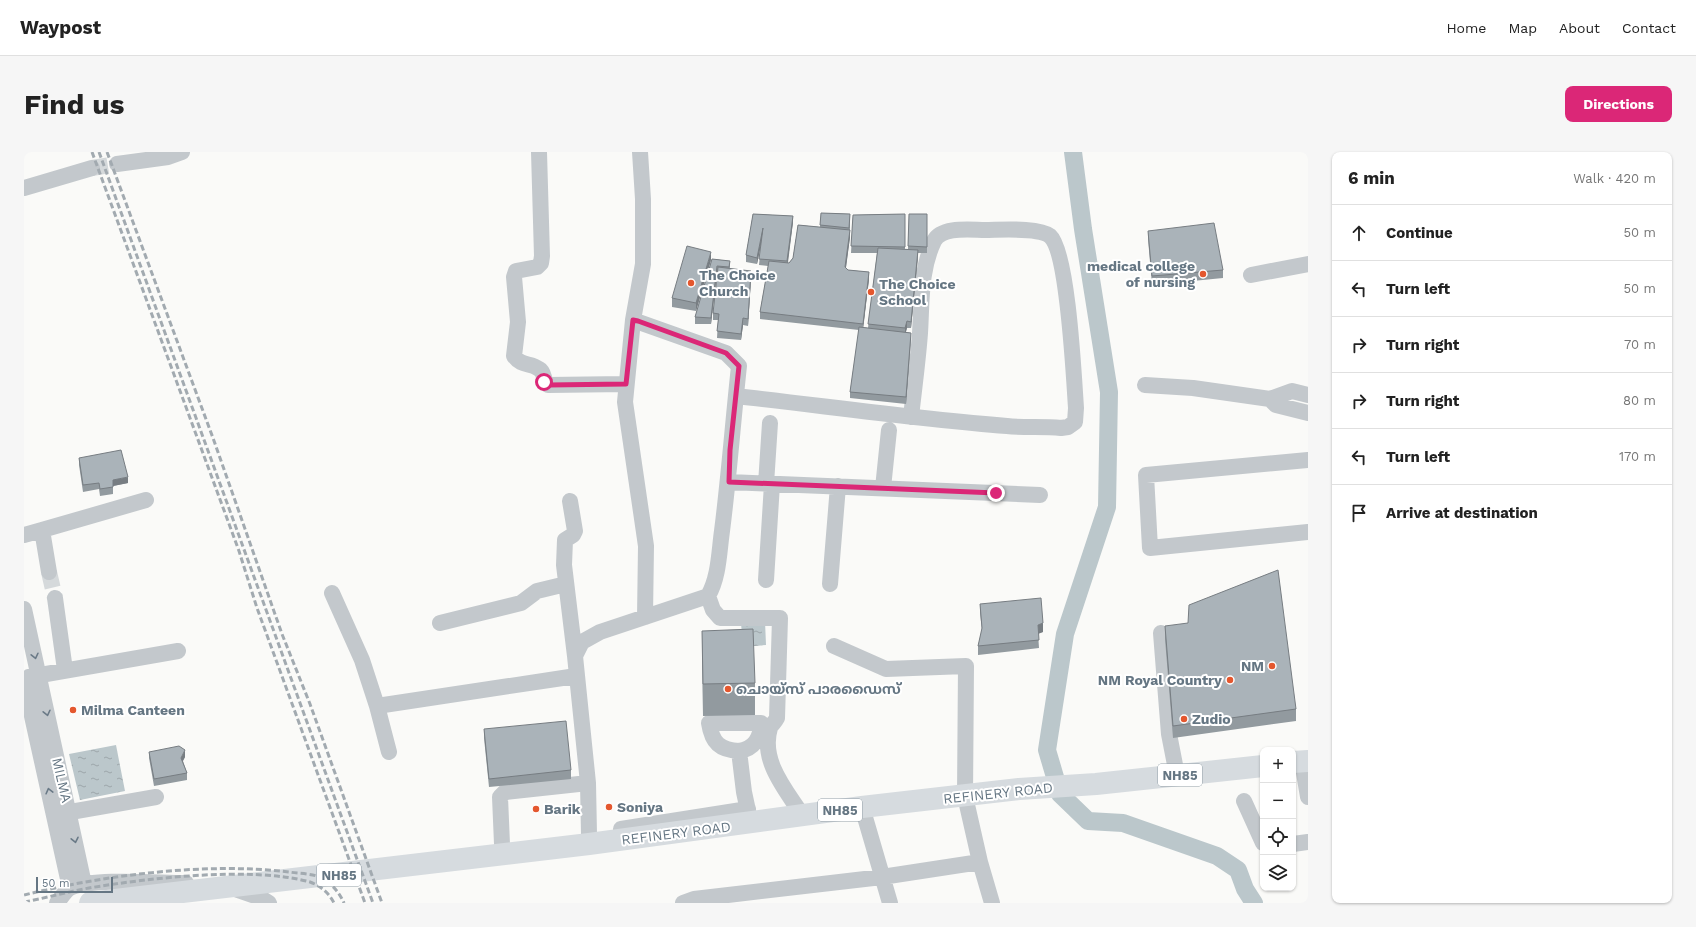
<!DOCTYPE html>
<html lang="en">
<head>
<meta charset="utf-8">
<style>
  :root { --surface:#fff; --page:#f6f6f6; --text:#222; --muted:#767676; --line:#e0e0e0; --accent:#db2777 }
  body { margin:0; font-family:"Work Sans","Noto Sans Malayalam",sans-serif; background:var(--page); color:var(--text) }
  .controls { position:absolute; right:12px; bottom:12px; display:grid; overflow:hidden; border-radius:8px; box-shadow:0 1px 3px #0004 }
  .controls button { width:36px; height:36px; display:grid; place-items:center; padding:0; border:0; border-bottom:1px solid var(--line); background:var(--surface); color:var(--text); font:20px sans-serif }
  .scale { position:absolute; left:12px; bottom:10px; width:77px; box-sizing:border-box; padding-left:4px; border:2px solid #657683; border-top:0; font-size:11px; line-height:14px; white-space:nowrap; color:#657683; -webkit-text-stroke:3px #fff; paint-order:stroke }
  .stop { position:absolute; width:12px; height:12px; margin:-9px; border:3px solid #db2777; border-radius:50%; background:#fff }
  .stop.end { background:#db2777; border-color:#fff; box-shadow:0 1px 4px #0008 }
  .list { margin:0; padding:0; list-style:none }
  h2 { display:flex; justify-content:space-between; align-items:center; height:52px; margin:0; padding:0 16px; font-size:17px }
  h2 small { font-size:13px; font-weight:400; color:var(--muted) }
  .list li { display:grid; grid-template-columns:26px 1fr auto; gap:12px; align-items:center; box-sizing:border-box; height:56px; padding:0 16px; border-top:1px solid var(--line) }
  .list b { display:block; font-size:15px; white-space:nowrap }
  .list em { font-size:13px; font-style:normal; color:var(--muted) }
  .icon { flex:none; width:22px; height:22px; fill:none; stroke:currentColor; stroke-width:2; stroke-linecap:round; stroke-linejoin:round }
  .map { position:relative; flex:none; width:1284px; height:751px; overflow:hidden; border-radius:8px }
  header { display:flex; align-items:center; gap:24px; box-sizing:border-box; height:56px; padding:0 20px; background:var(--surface); border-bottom:1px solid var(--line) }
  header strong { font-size:19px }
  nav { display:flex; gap:22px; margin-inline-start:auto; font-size:14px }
  .intro { display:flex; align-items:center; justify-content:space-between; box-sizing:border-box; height:96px; padding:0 24px }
  h1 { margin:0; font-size:28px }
  .button { padding:10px 18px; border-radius:8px; background:var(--accent); color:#fff; font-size:14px; font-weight:700 }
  main { display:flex; gap:24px; padding:0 24px }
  aside { flex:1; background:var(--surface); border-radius:8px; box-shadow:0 1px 3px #0004 }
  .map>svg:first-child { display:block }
  .water { fill:url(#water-ripples) }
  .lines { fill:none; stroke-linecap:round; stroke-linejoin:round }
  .river { stroke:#bbc7cb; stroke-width:18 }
  .minor-tunnel { stroke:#d5d9db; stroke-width:16; stroke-dasharray:16 8; stroke-linecap:butt }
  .minor { stroke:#c3c8cc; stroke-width:16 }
  .highway { stroke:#d6dbdf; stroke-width:22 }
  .rail { stroke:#a2aab0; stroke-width:3; stroke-dasharray:6 3; stroke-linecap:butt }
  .wall { fill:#929a9f }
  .shaded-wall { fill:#777d82 }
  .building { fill:#aab3b9; stroke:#777d82 }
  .oneway { stroke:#6a7a87 }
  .route { stroke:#db2777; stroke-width:5 }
  .poi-dot { fill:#e4572e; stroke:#fff; stroke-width:1.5 }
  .labels { text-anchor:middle; stroke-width:4; stroke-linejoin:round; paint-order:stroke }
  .shield { fill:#fff; stroke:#939fa8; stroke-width:1 }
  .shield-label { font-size:13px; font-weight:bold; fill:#657683 }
  .poi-label { font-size:14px; font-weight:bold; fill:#657683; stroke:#fff; text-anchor:start }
  .street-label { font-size:14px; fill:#657683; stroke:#fff }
</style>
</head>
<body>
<header>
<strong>Waypost</strong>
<nav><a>Home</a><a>Map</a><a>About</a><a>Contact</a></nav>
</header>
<div class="intro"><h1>Find us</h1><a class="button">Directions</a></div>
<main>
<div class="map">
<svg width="1284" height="751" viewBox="0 0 1284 751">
  <defs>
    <pattern id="water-ripples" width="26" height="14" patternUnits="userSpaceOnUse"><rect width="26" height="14" fill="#bbc7cb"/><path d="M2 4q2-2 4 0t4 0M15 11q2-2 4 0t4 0" fill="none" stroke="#9ca6aa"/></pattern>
  </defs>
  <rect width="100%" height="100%" fill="#fafaf8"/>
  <path class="water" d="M741,469L742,493L719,495L717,471Z
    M92,593L101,639L56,648L45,602Z"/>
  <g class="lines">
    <path class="river" d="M1049,0L1059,77L1085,240L1083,355L1041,482L1023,598L1036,642L1064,669L1099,671L1193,704L1214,718L1221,737L1230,751"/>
    <path class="minor-tunnel" d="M68,16L93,12
      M25,420L31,446"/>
    <path class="minor" d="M515,0L518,104L517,111L513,115L492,119L490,125L494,170L490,204C498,215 506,210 515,217C521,220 519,229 524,233L602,232
      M616,0L619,47V112L609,168L601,250L622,394L621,465
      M93,12L144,5L158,0
      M0,36L68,16
      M1227,123L1284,112
      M1121,233L1169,236L1246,247L1268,239L1284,243
      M712,244C802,254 892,267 983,274C1001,276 1019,274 1037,276L1044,275L1051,270L1052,256C1050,228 1044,100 1026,84C1015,75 976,78 961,78C947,78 918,74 910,89C896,118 898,150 896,181C894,209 890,237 887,265
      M1246,247L1252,253L1284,261
      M1284,308L1122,323L1126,396L1284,380
      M705,330L1016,343
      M742,332L746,271
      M859,336L865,278
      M546,349L551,379L549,383L541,388L540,413L551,504
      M0,383L18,378
      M25,420L18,378L122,348
      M742,428L748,332
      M806,432L814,334
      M308,441L338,508L353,554L552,524
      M684,444L689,458L696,466H756L753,566C751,570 747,573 746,576C736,609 762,638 778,663
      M31,446L41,518
      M0,457L60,732
      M416,471L497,451L513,439L542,432
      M1137,481L1145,582L1153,623
      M810,494L862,517L942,514L941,644L956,710L968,751
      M5,525L154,499
      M0,528L46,736
      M353,554L365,600
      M715,599C730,597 737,585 737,571H685C688,591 696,598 715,599L720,640L726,668
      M1278,609L1284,645
      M1220,649L1239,691
      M838,655L866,751
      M35,662L132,645
      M597,677L724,657
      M565,682L564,631L551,504L558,490L576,480L684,444C695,425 695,400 698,379C705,324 709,269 715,214L702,201L609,168
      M478,692L476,645L481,640L564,631
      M1269,692L1284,690
      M208,736L237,746L245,751
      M33,751C37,746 42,737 48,735C72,726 133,731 162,731
      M659,751L670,747L858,725L956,710"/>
    <path class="highway" d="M1269,610L1284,609
      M66,751L565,692L838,655L995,637L1072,632L1239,614"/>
    <path class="rail" d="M68,0L215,399L233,456L341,751
      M75,0L349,751
      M83,0L189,286L258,482L286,552L358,751
      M0,743C81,723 182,710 265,720C277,722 291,721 301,728C309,733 316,742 320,751
      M0,750C22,746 43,740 65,736C125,726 228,714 286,730C297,734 305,741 310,751"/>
  </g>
  <path class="wall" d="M797,61L826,62V85L822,116L824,118L845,120V127L839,175L844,176L853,101H827L829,63L881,62V97H884L885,62H903V101H894L887,176H883L882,180L887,181L882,252L826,246V240L835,178L736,167V160L744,114L735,113L737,92L733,112L722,110V103L729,62L769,64V70L764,111H765L769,106L774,73L796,75Z
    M1124,79L1199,118V126L1128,133L1124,87Z
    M688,107L706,109V117L727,125L724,174L719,173L717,188L693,186L694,168H689V161L694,120H693L687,172H671V165Z
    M687,108L672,159L648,155V146Z
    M55,306L104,331L89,334V342L76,344L75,337L59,340L55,313Z
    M956,452L1019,480L1014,481L1015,496L954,503V494L958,478L956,461Z
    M1141,474L1272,557V569L1149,586L1141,487Z
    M678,479L731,531V563L679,564L678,511Z
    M460,577L547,618V627L465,635L460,586Z
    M125,600L161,605L159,609L163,621V628L130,634L125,606Z"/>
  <path class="shaded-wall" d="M769,64V70L763,115V109Z
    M739,76V83L733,112V106Z
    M826,78V85L821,122V115Z
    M894,98V105L887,176V170Z
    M687,100V108L672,159V151Z
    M693,114V120L687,172V166Z
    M727,119V125L724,174V167Z
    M845,120V127L839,178V172Z
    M719,166V173L717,188V182Z
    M883,169V176L881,182V176Z
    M887,181V187L882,252V245Z
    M104,325V331L89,334V342V328Z
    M1019,471V480L1014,482V473Z
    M161,598V605L157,612V606Z"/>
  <path class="building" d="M797,61L826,62L825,76L796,73Z
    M729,62L769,64L763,109L735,107L739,76L733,106L722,103Z
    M881,62V95L827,94L829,63Z
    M885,62H903V95L884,94Z
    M1190,71L1199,118L1128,124L1124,79Z
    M774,73L826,78L821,115L824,118L845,120L839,172L736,160L745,109L765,111L769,106Z
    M663,94L687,100L672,151L648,146Z
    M854,96L894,98L887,170L883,169L881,176L844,172Z
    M688,107L706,109L705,115L693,114L687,166L671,165Z
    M694,115L727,119L724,167L719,166L717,182L693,179L695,162L689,161Z
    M835,175L887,181L882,245L826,240Z
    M97,298L104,325L89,328V335L76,337L75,331L59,333L55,306Z
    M1254,418L1272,557L1149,574L1141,474L1164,471L1165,453Z
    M1017,446L1019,471L1014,473L1015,488L954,494L958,476L956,452Z
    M729,477L731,531L679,532L678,479Z
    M542,569L547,618L465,627L460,577Z
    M155,594L161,598L157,606L163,621L130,627L125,600Z"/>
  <defs><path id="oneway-chevron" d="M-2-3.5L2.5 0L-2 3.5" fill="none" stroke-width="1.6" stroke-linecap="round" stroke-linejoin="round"/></defs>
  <g class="oneway">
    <use href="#oneway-chevron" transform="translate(11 504) rotate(77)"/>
    <use href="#oneway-chevron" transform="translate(23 561) rotate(77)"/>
    <use href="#oneway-chevron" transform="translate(25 639) rotate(-104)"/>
    <use href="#oneway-chevron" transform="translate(51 688) rotate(78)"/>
  </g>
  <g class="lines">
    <path class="route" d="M520,230L524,233L602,232L609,168L614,169L702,201L715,214L706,298L705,330L972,341"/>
  </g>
  <g class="poi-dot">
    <circle cx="1179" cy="122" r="4"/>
    <circle cx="667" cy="131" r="4"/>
    <circle cx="847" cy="140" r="4"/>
    <circle cx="1248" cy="514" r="4"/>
    <circle cx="1206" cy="528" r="4"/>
    <circle cx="704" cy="537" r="4"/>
    <circle cx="49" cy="558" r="4"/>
    <circle cx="1160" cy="567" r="4"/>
    <circle cx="585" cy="655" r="4"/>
    <circle cx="512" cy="657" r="4"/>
  </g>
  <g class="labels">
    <g class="shield">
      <rect x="1134" y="612" width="44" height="22" rx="3"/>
      <rect x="794" y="647" width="44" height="22" rx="3"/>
      <rect x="293" y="712" width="44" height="22" rx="3"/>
    </g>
    <g class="shield-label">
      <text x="1156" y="628">NH85</text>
      <text x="816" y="663">NH85</text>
      <text x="315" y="728">NH85</text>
    </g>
    <g class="poi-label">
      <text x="1171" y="119" text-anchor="end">medical college<tspan x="1171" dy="16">of nursing</tspan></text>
      <text x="675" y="128">The Choice<tspan x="675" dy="16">Church</tspan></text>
      <text x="855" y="137">The Choice<tspan x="855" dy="16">School</tspan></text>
      <text x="1240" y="519" text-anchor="end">NM</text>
      <text x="1198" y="533" text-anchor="end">NM Royal Country</text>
      <text x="712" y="542">ചൊയ്സ് പാരഡൈസ്</text>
      <text x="57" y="563">Milma Canteen</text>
      <text x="1168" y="572">Zudio</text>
      <text x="593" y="660">Soniya</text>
      <text x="520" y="662">Barik</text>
    </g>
    <g class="street-label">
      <text transform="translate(38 628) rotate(77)" y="5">MILMA</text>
      <text transform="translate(974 641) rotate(-6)" y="5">REFINERY ROAD</text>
      <text transform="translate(652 681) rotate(-7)" y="5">REFINERY ROAD</text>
    </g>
  </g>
</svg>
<div class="controls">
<button>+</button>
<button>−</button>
<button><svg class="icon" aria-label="locate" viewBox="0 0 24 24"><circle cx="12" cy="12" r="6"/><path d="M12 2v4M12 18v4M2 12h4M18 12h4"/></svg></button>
<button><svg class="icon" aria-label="layers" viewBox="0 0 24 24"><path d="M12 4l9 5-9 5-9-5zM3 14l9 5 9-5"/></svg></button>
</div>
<div class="scale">50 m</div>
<div class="stop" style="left:520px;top:230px"></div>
<div class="stop end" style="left:972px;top:341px"></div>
</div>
<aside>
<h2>6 min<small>Walk · 420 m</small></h2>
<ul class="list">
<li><svg class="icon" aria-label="ahead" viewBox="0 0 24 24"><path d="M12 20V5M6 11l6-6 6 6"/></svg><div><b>Continue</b></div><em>50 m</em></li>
<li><svg class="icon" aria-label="left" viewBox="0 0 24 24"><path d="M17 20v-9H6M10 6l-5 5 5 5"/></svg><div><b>Turn left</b></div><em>50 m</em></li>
<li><svg class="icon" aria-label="right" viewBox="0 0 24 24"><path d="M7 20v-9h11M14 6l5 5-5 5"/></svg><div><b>Turn right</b></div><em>70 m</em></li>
<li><svg class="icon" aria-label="right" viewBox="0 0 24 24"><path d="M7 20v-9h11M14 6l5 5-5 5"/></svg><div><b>Turn right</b></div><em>80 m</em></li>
<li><svg class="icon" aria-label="left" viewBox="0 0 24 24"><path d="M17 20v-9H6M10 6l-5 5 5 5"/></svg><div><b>Turn left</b></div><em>170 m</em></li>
<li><svg class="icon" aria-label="arrive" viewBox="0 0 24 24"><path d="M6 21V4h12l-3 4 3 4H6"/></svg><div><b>Arrive at destination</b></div></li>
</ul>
</aside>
</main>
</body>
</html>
